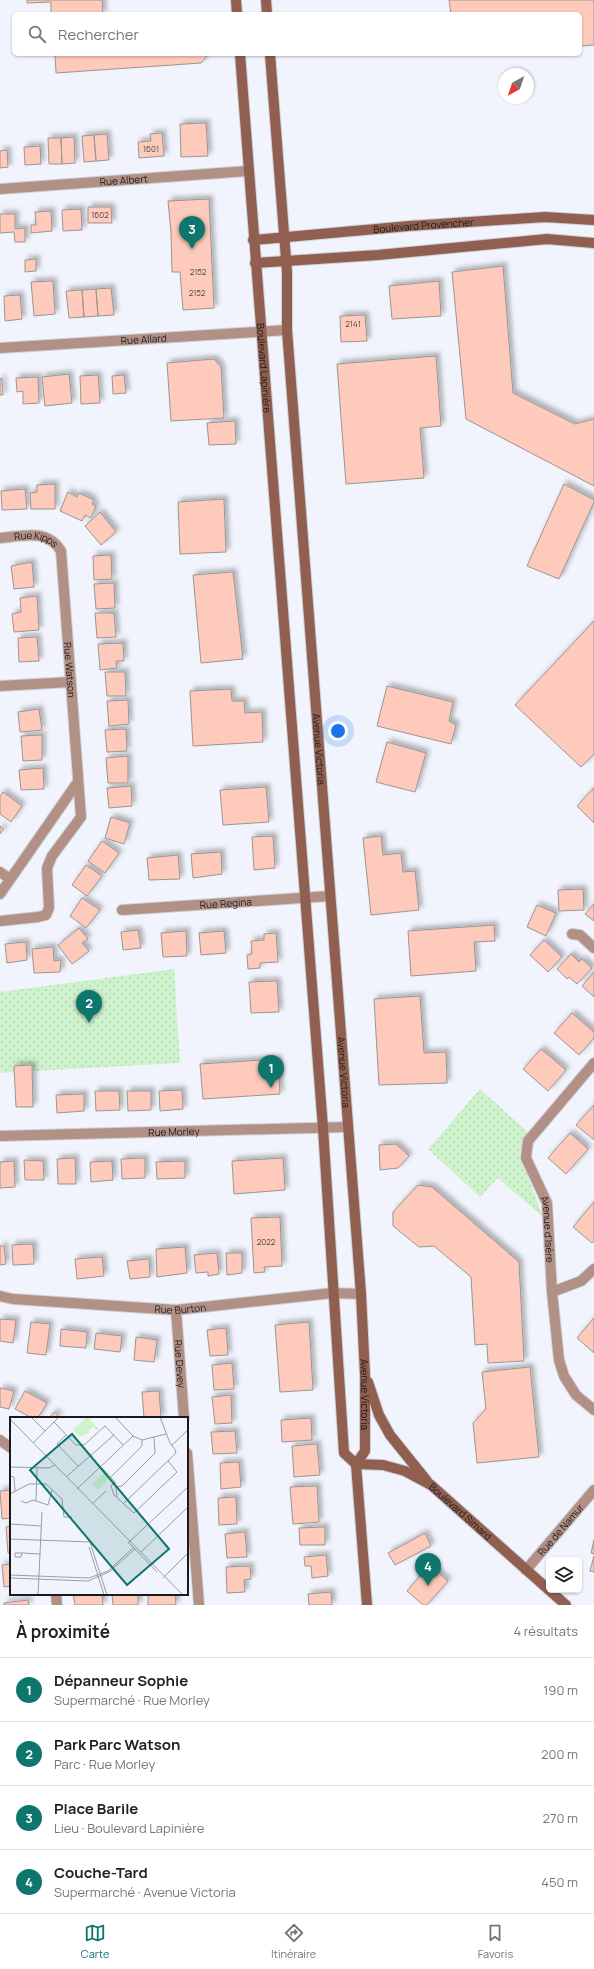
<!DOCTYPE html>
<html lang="fr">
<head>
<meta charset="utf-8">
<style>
  :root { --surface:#fff; --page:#f6f6f6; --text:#222; --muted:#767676; --line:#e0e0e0; --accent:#0f766e }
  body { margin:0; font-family:Manrope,sans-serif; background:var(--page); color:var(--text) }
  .controls { position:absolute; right:12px; bottom:12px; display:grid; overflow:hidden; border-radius:6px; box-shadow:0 1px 3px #0004 }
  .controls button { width:36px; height:36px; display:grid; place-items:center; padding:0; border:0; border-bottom:1px solid var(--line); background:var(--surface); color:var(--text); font:20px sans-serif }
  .compass { position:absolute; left:498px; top:68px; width:36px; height:36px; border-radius:50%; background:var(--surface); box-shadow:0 1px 3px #0004; rotate:220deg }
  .you { position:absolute; left:338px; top:731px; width:14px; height:14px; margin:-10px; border:3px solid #fff; border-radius:50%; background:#1a73e8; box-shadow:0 0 0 6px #1a73e833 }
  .badge { display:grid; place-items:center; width:26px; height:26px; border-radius:50%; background:var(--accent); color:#fff; font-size:13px; font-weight:700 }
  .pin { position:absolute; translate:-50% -33px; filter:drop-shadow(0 1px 2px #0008) }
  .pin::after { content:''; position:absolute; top:21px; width:14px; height:12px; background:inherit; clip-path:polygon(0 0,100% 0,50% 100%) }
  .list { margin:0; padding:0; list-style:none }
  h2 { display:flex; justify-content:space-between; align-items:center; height:52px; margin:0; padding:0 16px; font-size:17px }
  h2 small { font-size:13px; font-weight:400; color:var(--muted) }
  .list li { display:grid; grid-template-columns:26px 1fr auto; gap:12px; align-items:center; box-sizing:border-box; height:64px; padding:0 16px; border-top:1px solid var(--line) }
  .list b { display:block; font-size:15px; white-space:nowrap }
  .list p { margin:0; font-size:13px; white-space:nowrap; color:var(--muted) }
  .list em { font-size:13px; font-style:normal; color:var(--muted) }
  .icon { flex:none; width:22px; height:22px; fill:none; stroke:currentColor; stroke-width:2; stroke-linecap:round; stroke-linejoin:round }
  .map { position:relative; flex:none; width:594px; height:1605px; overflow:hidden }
  .search { position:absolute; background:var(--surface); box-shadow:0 1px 3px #0004; left:12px; right:12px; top:12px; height:44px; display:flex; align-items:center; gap:10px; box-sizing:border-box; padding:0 14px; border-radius:6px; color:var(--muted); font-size:15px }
  .sheet { height:308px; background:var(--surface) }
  nav { display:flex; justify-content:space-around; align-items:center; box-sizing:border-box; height:56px; border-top:1px solid var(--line); background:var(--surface); font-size:11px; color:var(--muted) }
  nav a { display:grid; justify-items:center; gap:2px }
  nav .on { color:var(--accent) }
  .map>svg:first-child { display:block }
  .park { fill:url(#park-dots) }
  .building { fill:#fdcabb; stroke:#9d9592; filter:url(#shadow) }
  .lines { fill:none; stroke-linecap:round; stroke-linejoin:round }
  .street-casing { stroke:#ced1d8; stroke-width:12 }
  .secondary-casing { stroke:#ced1d8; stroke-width:12 }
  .street { stroke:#b39085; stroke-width:10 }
  .secondary { stroke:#915f50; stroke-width:10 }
  .labels { text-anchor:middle; stroke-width:3.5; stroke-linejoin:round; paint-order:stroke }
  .number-label { font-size:8px; fill:#514644 }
  .street-label { font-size:10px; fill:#181a1c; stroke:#f1f4fc }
  .inset-road { fill:none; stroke:#9a9da2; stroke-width:1 }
  .view { fill:#0f766e; fill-opacity:0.15; stroke:#0f766e; stroke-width:2 }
  .inset-edge { fill:none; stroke:#181a1c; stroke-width:2 }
</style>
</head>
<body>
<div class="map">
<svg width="594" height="1605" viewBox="0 0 594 1605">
  <defs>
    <pattern id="park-dots" width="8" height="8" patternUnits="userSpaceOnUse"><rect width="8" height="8" fill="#cef3cc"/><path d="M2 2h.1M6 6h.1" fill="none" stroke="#b0d0af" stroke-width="1.8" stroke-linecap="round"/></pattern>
    <filter id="shadow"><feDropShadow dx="3.5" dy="-3.5" stdDeviation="2" flood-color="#0004"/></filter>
  </defs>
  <rect width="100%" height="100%" fill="#f1f4fc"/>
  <path class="park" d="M174,969L180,1063L0,1073V992Z
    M480,1089L529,1133L522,1161L543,1217L498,1178L480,1197L428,1149Z"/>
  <path class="building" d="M27,0H102L103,14H51V2L27,3Z
    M449,0H594V45L580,46V14H451Z
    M55,54H206V57L201,63L56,73Z
    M206,123L208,156L181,157L180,124Z
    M162,133L164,156L139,158L138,142L151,141L150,134Z
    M107,134L109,160L96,161L94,135Z
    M94,135L96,161L84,162L82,136Z
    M74,137L75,163L62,164L61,138Z
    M48,138H61L62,164H49Z
    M40,146L41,164L25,165L24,147Z
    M7,150L8,167L0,168V151Z
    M209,199L214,308L183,310L180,272H172L171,232L168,201Z
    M88,207H111L112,223H88Z
    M81,209L82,230L63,231L62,210Z
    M51,211L52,231L31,233V225H36L35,212Z
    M0,214H15V229L25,228V242H15L14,232L0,233Z
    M36,259V271L25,272V260Z
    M503,266L513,393L575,424L594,419V486L466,419L452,272Z
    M53,281L55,314L34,316L31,282Z
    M439,281L441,316L392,319L389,286Z
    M111,288L114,315L98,316L96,289Z
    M96,289L98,316L84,317L82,290Z
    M82,290L84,317L69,318L66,291Z
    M20,295L22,319L5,321L4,296Z
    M365,315L367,341L341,342L340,316Z
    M436,356L441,426L420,428L424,478L346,484L337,364Z
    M214,359L221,367L224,418L171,421L167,363Z
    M69,374L72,403L45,406L42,377Z
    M98,375L100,403L81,404L80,376Z
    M124,375L126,393L113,394L112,376Z
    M38,377L39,403L23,404V391L17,392L16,378Z
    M2,378L3,395H0V379Z
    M235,421L236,444L209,445L207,423Z
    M55,484V509H31L30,493L37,492V485Z
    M564,484L594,500V502L559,579L527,566Z
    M25,489L27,509L2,510L1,491Z
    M68,492L77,497L79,493L94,500L92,504L96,506L91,518L85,515L82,521L60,511Z
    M224,499L226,552L180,554L178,502Z
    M100,512L116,532L101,545L85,526Z
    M111,555L112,579L94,580L93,556Z
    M32,562L34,587L14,589L11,566Z
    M233,572L243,659L201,663L193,575Z
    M114,583L115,608L96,609L94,584Z
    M37,596L39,630L14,632L12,614L21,612L20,598Z
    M95,613H114L116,637L97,638Z
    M594,621V754L581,767L515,705Z
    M37,637L39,661L19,662L18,638Z
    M123,643L124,661H116L117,668L100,670L98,644Z
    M105,672H125L126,696H107Z
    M387,686L453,702L449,721L456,725L451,744L377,726Z
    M231,689L232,701H244L245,713L262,712L263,742L193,746L190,691Z
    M128,700L129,724L109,726L107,701Z
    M39,709L42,730L20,732L18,712Z
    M126,729L127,751L107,752L105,730Z
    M42,735V760L23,761L21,736Z
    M387,742L426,753L415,792L376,782Z
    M128,756V783H108L106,758Z
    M43,768L44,789L21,790L19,770Z
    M131,786L132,806L109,808L107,788Z
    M266,787L269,822L223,825L220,790Z
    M594,788V823L577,806Z
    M3,792L22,806L11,822L0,814V796Z
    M111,817L130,823L124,844L105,838Z
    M0,826L4,829L0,834Z
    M273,836L275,868L254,870L252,837Z
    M381,836L383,855L401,853L403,872L415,871L419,910L371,915L363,838Z
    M102,841L119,853L105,873L88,861Z
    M221,852L222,874L193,878L191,854Z
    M178,855L180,879L149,880L147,858Z
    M86,865L102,876L87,896L72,885Z
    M583,889L584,910L559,911L558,890Z
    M82,898L100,910L86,928L70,916Z
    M594,904V921L585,914Z
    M537,905L556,913L546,936L527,927Z
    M494,925L495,941L474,942L476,971L411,976L408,931Z
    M79,928L88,939L82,943L89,951L72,964L58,945Z
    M138,930L141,948L123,950L121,932Z
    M186,931L187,956L163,957L161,933Z
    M224,931L226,953L201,955L199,933Z
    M276,933L278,962L260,963V968L248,969L247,955L252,954L251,941L264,940V934Z
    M544,940L562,957L548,972L530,955Z
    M26,942L27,960L7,963L5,944Z
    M53,947L54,961L61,960L60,972L34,973L32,949Z
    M571,954L579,962L582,959L592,968L577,984L569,977L567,979L557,969Z
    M594,972V997L582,986Z
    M277,981L279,1012L251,1013L249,982Z
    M420,996L424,1053L446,1052L447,1083L379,1085L374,999Z
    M572,1013L594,1032V1038L579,1055L554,1033Z
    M541,1049L566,1070L548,1091L523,1069Z
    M278,1059L280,1094L203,1099L200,1064Z
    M32,1065L33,1107H16L14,1066Z
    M182,1090L183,1109L160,1111L159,1091Z
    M95,1091H119L120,1110L96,1111Z
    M127,1091H151V1110L128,1111Z
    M84,1094V1111L57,1113L56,1095Z
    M594,1105V1140L576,1125Z
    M570,1133L588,1149L566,1174L548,1158Z
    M396,1144L409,1156L398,1168L380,1170L379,1145Z
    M75,1158L76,1184H58L57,1159Z
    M145,1158V1178L122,1179L121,1159Z
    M283,1158L285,1190L234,1194L232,1161Z
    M24,1160L43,1161L44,1180H25Z
    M14,1161L15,1187L0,1188V1162Z
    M112,1161L113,1180L91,1182L90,1162Z
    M185,1161V1178L157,1179L156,1162Z
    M418,1185L432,1187L519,1262L524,1361L488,1363L487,1344L475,1345L471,1277L434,1246L419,1247L393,1226V1212Z
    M594,1202V1241L592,1243L573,1227Z
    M280,1217L282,1266L264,1267L265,1272L254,1273L251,1218Z
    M33,1244L34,1264L13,1265L12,1245Z
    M0,1246H4L6,1264L0,1265Z
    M185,1247L187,1273L157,1277L156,1249Z
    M217,1253L219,1274L208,1276V1272L196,1273L194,1255Z
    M226,1253H242V1273L227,1275Z
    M102,1257L104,1276L77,1279L75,1259Z
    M149,1259L150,1277L130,1279L127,1261Z
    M594,1318V1353L577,1338Z
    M0,1319L16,1320L13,1343L0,1341Z
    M31,1322L50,1324L46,1355L27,1353Z
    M309,1322L313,1390L280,1392L275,1325Z
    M226,1328L228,1355L210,1356L207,1330Z
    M61,1329L87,1332L86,1348L60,1346Z
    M96,1333L122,1336L120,1352L94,1349Z
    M136,1337L157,1340L154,1362L134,1360Z
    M232,1363L234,1389L214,1390L212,1365Z
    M530,1367L539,1457L477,1463L473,1423L486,1409L482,1372Z
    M0,1388L14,1391L9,1409L0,1407Z
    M25,1391L47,1403L38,1418H32L15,1409Z
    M159,1391L161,1418H144L142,1392Z
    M231,1395L232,1423L215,1424L212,1397Z
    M55,1412L60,1418H48Z
    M311,1418L312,1440L282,1442L281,1420Z
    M235,1431L237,1453L213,1454L211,1432Z
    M317,1444L320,1475L294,1477L292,1446Z
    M239,1462L241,1487L221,1489L220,1463Z
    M317,1486L319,1522L293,1524L290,1487Z
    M11,1490V1518L2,1519L0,1491Z
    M236,1497L237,1524L219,1525L218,1498Z
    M11,1526V1553H8L6,1527Z
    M325,1527V1545H300L299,1528Z
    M245,1532L247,1557L227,1558L225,1534Z
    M425,1533L431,1546L395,1565L388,1553Z
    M594,1540V1554L591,1553Z
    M326,1555L328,1576L312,1578L311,1566H305L304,1557Z
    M594,1556V1572L590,1571Z
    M11,1564V1586L4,1587L2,1565Z
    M429,1565L448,1581L427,1605H423L407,1591Z
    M250,1566L251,1579L244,1580L245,1592L227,1593L226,1567Z
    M331,1592L332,1605H309L308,1594Z
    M73,1594H102L103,1605H75Z
    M112,1594H138V1605H113Z
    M148,1594H175L176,1605H148Z
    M28,1600L29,1605H4V1603Z"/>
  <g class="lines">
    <defs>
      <g id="street">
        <path id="s1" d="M0,189L248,171"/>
        <path id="s2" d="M0,348L287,330"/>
        <path id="s3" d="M0,538C23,536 47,528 61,551L81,817L52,856L47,868L49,908L46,915L38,917L0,921"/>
        <path d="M0,686L70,682"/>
        <path d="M0,872L10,879"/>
        <path d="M0,894L77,783"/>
        <path id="s4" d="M122,910L330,896"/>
        <path d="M572,934L580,935L594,948"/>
        <path id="s5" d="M594,1063L528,1141L526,1158L547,1203L552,1292L559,1360L564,1376L576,1395L594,1410"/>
        <path id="s6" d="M0,1136L347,1127"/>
        <path d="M552,1292L581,1281L594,1269"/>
        <path id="s7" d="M0,1296L13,1299L176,1310L333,1293L361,1294"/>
        <path id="s8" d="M176,1310L184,1418"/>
        <path d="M0,1440L11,1448"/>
        <path d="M187,1453L199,1605"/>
        <path id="s9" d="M526,1570L594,1490"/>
        <path d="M56,1594L57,1605"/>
      </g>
      <g id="secondary">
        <path d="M236,0L237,14"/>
        <path d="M266,0L267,14"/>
        <path id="s10" d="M240,54L323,1128L344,1453L356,1464"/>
        <path id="s11" d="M270,54L287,272V330L361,1294L365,1375V1451L356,1464L367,1605"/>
        <path id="s12" d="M253,240L409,226L545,217L594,220"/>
        <path d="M255,263L378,255L547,239L594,243"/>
        <path d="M368,1382L379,1415L390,1435L427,1481"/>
        <path id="s13" d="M356,1464L383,1465L405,1471L431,1485L549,1590"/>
        <path d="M549,1590L566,1605"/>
      </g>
    </defs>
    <use href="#street" class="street-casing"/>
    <use href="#secondary" class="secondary-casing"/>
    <use href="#street" class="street"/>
    <use href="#secondary" class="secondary"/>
  </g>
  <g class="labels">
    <g class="number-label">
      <text x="151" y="152">1601</text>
      <text x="100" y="218">1602</text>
      <text x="198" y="275">2152</text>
      <text x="197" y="296">2152</text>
      <text x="353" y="327">2141</text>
      <text x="266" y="1245">2022</text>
    </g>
    <g class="street-label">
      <text dy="4" stroke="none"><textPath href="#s1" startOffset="124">Rue Albert</textPath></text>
      <text dy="4" stroke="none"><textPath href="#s12" startOffset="171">Boulevard Provencher</textPath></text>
      <text dy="4" stroke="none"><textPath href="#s2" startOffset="144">Rue Allard</textPath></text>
      <text dy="4" stroke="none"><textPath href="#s10" startOffset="315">Boulevard Lapinière</textPath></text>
      <text dy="4" stroke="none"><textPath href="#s3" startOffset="37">Rue Kipps</textPath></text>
      <text dy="4" stroke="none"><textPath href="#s3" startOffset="186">Rue Watson</textPath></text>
      <text dy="4" stroke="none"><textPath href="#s11" startOffset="697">Avenue Victoria</textPath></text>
      <text dy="4" stroke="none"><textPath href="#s4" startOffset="104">Rue Regina</textPath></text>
      <text dy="4" stroke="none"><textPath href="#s11" startOffset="1021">Avenue Victoria</textPath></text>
      <text dy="4" stroke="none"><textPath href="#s6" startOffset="174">Rue Morley</textPath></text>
      <text dy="4" stroke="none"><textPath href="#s5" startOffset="195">Avenue d'Isère</textPath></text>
      <text dy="4" stroke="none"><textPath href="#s7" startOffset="181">Rue Burton</textPath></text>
      <text dy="4" stroke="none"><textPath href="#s8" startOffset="54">Rue Devey</textPath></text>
      <text dy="4" stroke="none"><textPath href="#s11" startOffset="1344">Avenue Victoria</textPath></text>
      <text dy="4" stroke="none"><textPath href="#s13" startOffset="119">Boulevard Simard</textPath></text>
      <text dy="4" stroke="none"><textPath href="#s9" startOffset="53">Rue de Namur</textPath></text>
    </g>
  </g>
  <g transform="translate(10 1417)">
    <rect width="178" height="178" fill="#f1f4fc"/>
    <path d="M77,0L79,2L83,0L80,3L89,12L87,14L83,10L70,20L63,13ZM96,54L101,59L88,73L82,67Z" fill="#cef3cc"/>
    <path d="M68.5 12a5.5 5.5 0 1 1 11 0a5.5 5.5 0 1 1-11 0Z" fill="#cef3cc"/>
    <path class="inset-road" d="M21,0L35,14M105,0L123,19L132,23L156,17M0,2L45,48M44,5L66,28H74L95,9L113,28M56,18L47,27L68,49M23,26L49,0M161,29L178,13M45,48L173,178M0,50L39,51L45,48M91,50L105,65L107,80M0,59L4,60L5,74M56,60L104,18M101,60L132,29V23M105,65L101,69L104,78L124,96L167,55L158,44M106,70L112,69L145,36L144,20M67,72L123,19M0,77L19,67H36L52,82L54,100H62M11,84L16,86L23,83L38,88L42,73M26,84L27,51M83,86L96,74M113,87L165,37L166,34L160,26L150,0M0,107L31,109M0,122L80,125L97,178M118,125L147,155M119,125L178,70M79,130L94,178M131,135L178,90M12,136L11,140H5V136H12L30,137M0,158L79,161L98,154L123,131M0,161L78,164L99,155L125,132M153,161L178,136M28,178L32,95"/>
    <path class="view" d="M62,17L159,132L117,168L20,53Z"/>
    <rect width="178" height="178" class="inset-edge"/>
  </g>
</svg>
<div class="controls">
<button><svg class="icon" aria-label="layers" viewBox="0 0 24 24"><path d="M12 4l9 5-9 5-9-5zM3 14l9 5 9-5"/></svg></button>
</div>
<svg class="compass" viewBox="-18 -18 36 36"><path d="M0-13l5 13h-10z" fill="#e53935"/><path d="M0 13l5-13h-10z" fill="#767676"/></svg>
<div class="you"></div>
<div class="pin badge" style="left:271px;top:1088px">1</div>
<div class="pin badge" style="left:89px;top:1023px">2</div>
<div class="pin badge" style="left:192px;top:249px">3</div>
<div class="pin badge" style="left:428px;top:1586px">4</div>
<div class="search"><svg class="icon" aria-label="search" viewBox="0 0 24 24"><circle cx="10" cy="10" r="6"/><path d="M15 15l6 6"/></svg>Rechercher</div>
</div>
<section class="sheet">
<h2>À proximité<small>4 résultats</small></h2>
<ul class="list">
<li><span class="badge">1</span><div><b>Dépanneur Sophie</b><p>Supermarché · Rue Morley</p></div><em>190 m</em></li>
<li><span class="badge">2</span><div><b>Park Parc Watson</b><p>Parc · Rue Morley</p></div><em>200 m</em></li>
<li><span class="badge">3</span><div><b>Place Barile</b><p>Lieu · Boulevard Lapinière</p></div><em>270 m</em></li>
<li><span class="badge">4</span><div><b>Couche-Tard</b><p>Supermarché · Avenue Victoria</p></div><em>450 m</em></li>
</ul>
</section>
<nav>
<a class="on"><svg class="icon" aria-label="map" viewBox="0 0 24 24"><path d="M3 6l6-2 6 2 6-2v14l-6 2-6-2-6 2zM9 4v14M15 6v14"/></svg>Carte</a>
<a><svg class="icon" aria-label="directions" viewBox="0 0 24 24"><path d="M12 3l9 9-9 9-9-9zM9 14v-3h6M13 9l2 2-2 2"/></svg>Itinéraire</a>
<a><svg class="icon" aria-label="saved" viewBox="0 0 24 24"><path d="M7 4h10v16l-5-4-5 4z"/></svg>Favoris</a>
</nav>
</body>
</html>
